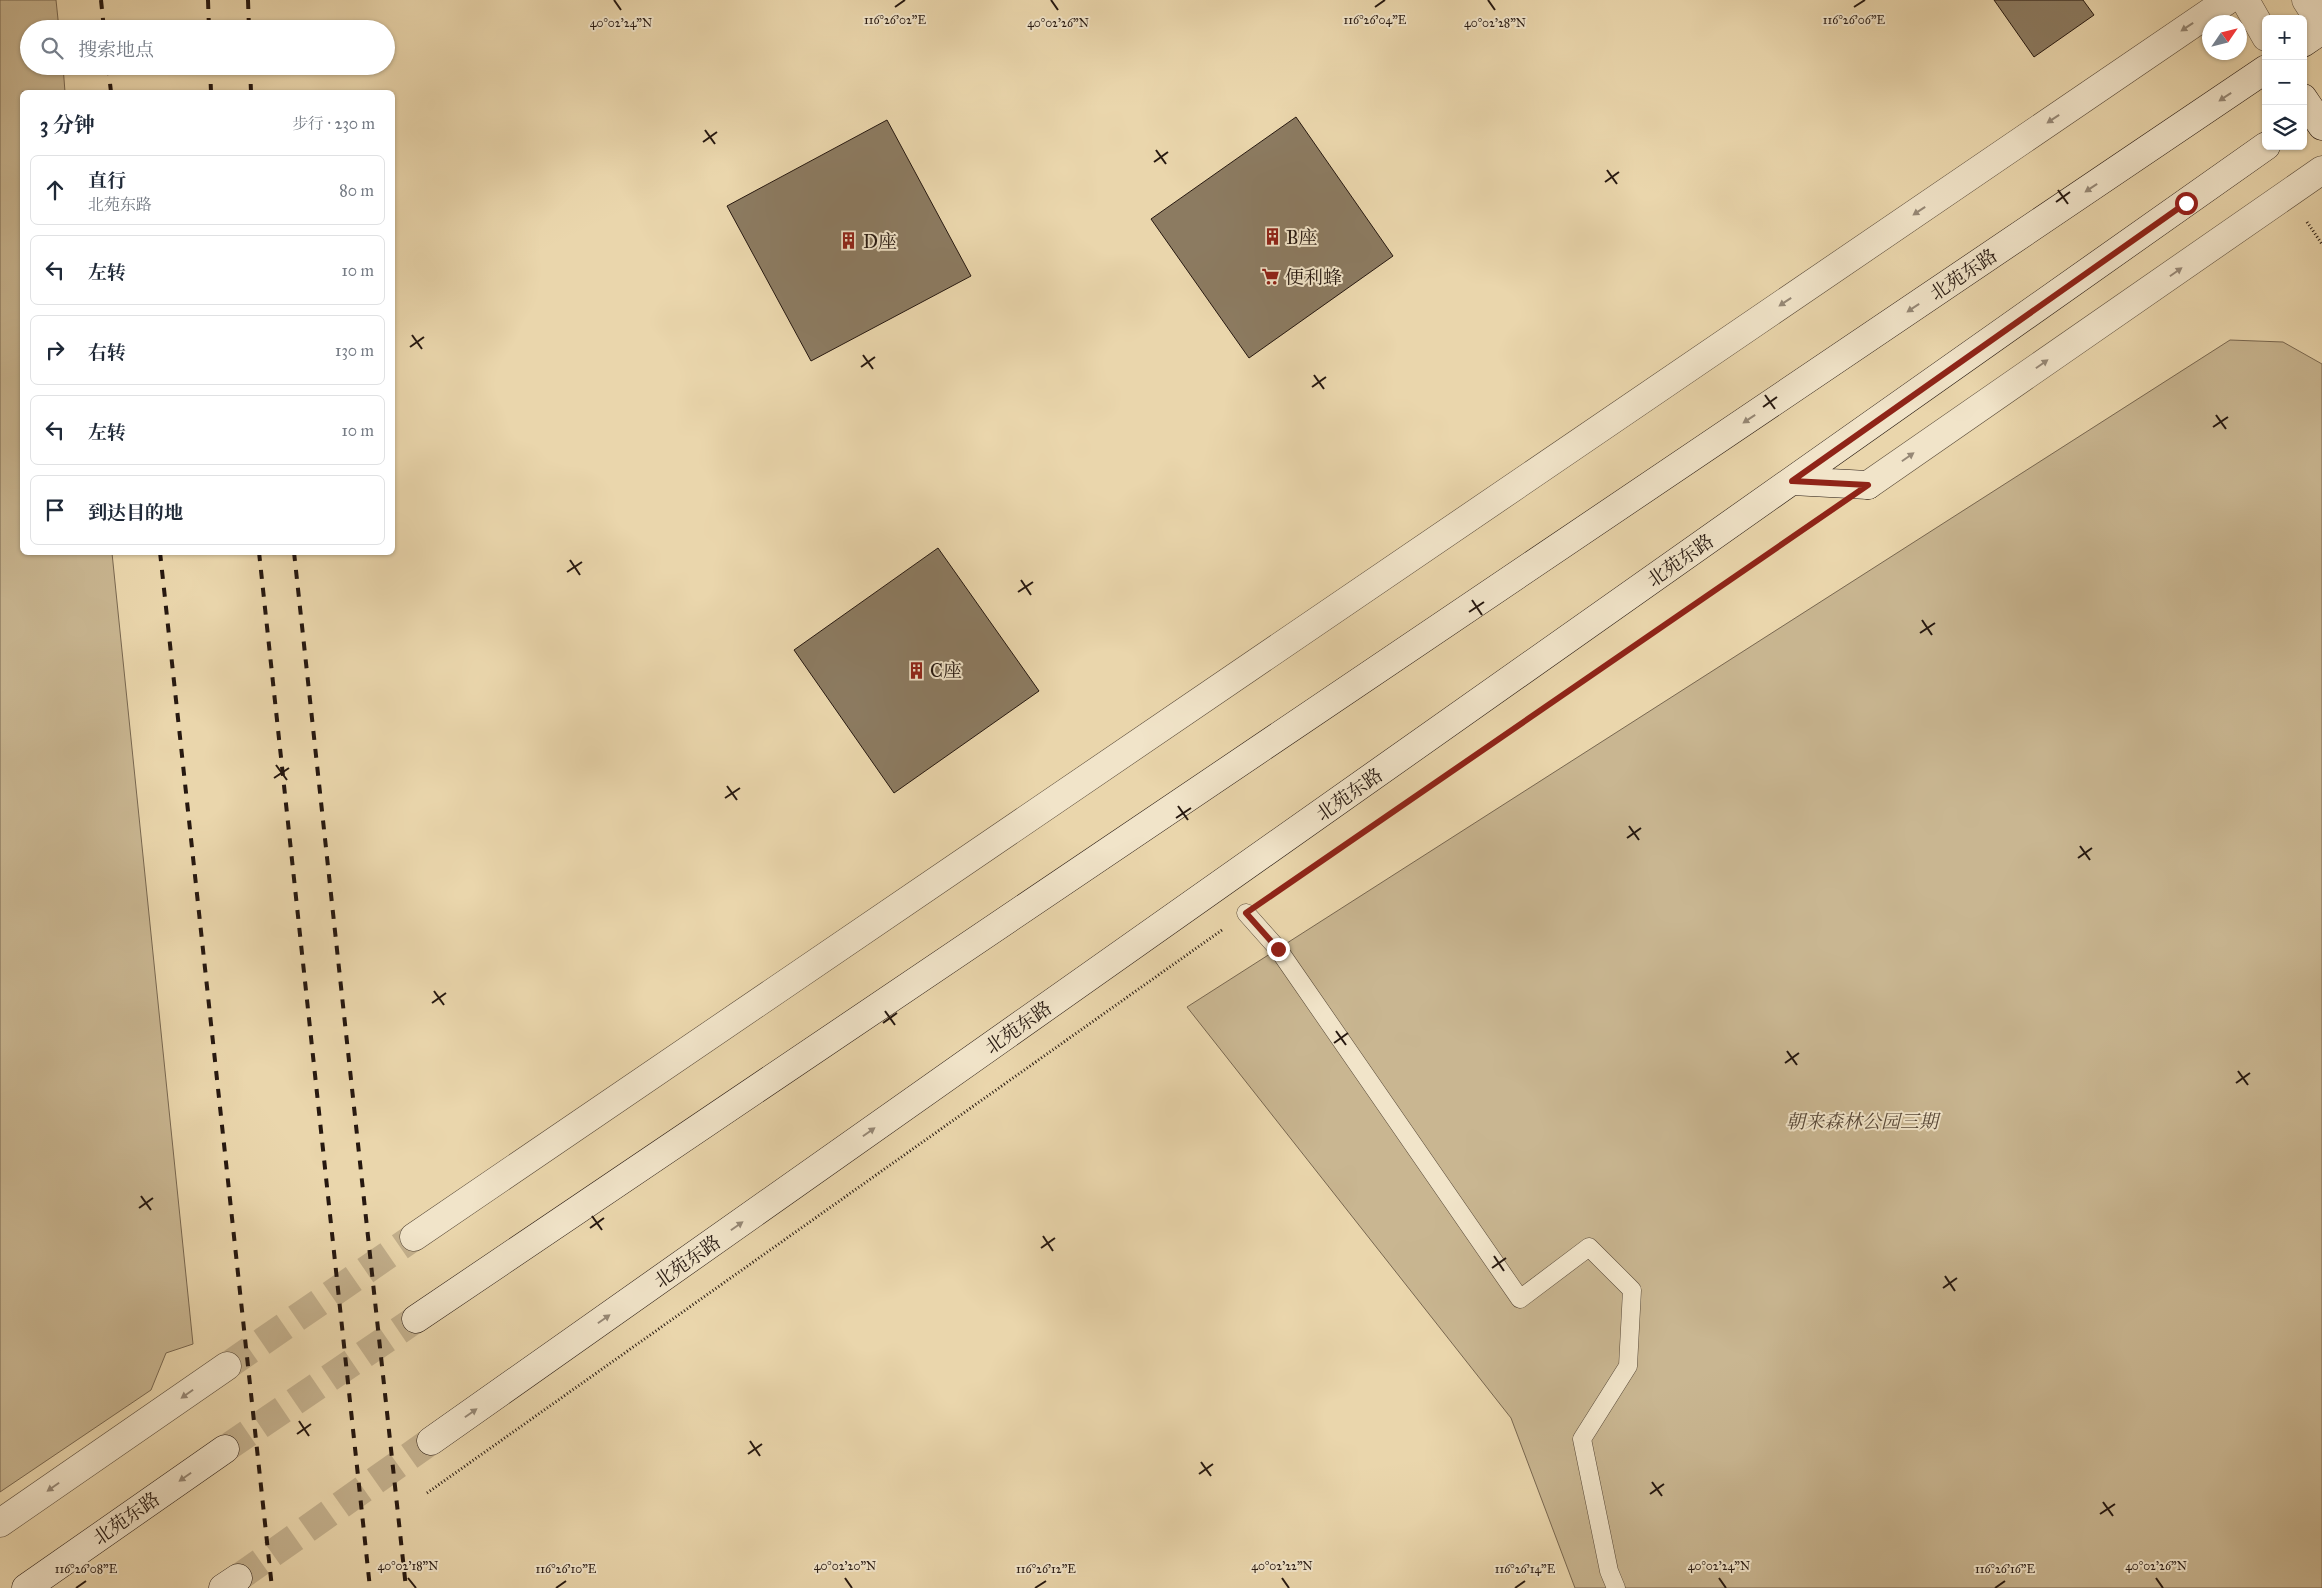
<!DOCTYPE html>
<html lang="zh">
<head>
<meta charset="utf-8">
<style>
  :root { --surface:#fff; --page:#f2f2f3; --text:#1f2937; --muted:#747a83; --line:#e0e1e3 }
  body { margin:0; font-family:"IM FELL Great Primer","Noto Serif SC",serif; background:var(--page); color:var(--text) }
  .controls { position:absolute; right:15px; top:15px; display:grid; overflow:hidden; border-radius:8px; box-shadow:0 1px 4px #0004 }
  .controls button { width:45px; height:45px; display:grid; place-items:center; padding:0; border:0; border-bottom:1px solid var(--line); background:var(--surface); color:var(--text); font:25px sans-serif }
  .compass { position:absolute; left:2202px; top:15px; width:45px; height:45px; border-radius:50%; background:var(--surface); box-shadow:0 1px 4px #0004; rotate:55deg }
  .stop { position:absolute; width:15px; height:15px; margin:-11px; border:4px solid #8f2418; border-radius:50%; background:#fff }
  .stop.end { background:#8f2418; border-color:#fff; box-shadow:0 1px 5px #0008 }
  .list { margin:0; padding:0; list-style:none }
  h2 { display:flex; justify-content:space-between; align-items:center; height:65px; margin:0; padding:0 20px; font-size:21px }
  h2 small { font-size:16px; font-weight:400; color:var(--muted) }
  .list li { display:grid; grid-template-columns:32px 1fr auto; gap:15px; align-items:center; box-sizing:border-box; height:70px; margin:0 10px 10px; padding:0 10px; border:1px solid var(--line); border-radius:8px }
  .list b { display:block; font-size:19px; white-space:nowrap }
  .list p { margin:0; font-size:16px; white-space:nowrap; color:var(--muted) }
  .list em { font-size:16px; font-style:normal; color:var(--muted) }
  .icon { flex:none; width:28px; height:28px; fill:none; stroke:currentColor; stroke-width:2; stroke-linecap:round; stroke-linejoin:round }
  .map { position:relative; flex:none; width:2322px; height:1588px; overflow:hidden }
  .search { position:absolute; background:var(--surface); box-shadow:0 1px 4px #0004; left:20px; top:20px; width:375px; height:55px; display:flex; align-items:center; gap:12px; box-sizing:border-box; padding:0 18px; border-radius:28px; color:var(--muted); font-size:19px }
  .panel { position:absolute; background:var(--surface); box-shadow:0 1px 4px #0004; left:20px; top:90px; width:375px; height:465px; border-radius:8px }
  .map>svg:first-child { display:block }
  .green { fill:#c9b691; stroke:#786750 }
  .building { fill:#8c7b61; stroke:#261810 }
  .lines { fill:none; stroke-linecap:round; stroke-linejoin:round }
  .minor-tunnel { stroke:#c3b08d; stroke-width:28; stroke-dasharray:28 14; stroke-linecap:butt }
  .secondary-tunnel { stroke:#c3b08d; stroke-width:28; stroke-dasharray:28 14; stroke-linecap:butt }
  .service-casing { stroke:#574837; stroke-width:19 }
  .minor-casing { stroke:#574837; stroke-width:29 }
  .tertiary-casing { stroke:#574837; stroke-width:29 }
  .secondary-casing { stroke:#261810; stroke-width:29 }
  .path { stroke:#261810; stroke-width:3; stroke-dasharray:1 2.5; stroke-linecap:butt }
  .service { stroke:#f1e4c9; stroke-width:18 }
  .minor { stroke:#f1e4c9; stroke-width:28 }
  .tertiary { stroke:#f1e4c9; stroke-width:28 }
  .secondary { stroke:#f1e4c9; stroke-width:28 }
  .rail { stroke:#261810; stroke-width:4; stroke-dasharray:9 9; stroke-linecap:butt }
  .oneway { fill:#968876 }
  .route { stroke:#8f2418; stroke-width:6 }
  .ticks { fill:none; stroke:#261810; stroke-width:2 }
  .labels { text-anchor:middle; stroke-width:4; stroke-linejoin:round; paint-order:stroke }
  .poi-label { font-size:19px; fill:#261810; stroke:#f1e4c9; text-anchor:start }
  .street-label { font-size:19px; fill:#261810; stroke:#f1e4c9 }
  .park-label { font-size:19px; font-style:italic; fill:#574737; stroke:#f1e4c9 }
  .ticks-label { font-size:12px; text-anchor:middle; fill:#261810; stroke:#f1e4c9; stroke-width:4; stroke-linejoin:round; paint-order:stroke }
</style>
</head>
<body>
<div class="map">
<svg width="2322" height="1588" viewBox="0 0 2322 1588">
  <rect width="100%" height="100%" fill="#ead6ac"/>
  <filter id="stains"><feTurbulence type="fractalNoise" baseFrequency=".004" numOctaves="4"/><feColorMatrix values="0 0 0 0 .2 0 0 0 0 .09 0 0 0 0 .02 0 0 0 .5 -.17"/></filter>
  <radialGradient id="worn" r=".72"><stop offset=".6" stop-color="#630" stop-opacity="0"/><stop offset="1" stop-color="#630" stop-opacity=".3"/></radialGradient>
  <path class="green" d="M0,0H56L59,29H29V66H63L65,92H22V552L112,553L193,1344L166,1353L151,1390L0,1492Z
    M2230,340L2283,342L2322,364V1588H1575L1511,1418L1187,1007Z"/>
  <path class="building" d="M1994,0H2083L2094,15L2034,57Z
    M1296,117L1393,256L1249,358L1151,219Z
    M887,120L971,276L811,361L727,206Z
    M938,548L1039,691L894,793L794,650Z"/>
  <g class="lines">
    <path class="minor-tunnel" d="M227,1366L414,1237"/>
    <path class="secondary-tunnel" d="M225,1449L416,1319
      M238,1578L431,1441"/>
    <defs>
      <path id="service" d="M1246,913L1278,949L1520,1299L1589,1247L1632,1290L1628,1366L1582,1439L1609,1571L1616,1588"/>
      <path id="minor" d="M1868,485L2322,170
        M414,1237L2228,0
        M0,1523L227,1366"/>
      <path id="tertiary" d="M2245,0L2266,37
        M2306,0L2322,25"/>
      <path id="secondary" d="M2303,43L2322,30
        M2303,98L2322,126
        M1792,481L1868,485
        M416,1319L2266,69
        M431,1441L2266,146
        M26,1588L225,1449
        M223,1588L238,1578"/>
    </defs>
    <use href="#service" class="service-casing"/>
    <use href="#minor" class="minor-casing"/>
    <use href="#tertiary" class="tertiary-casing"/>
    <use href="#secondary" class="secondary-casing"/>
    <path class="path" d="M2307,222L2322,244
      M1270,896L1821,517
      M427,1493L1222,930"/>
    <use href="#service" class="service"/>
    <use href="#minor" class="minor"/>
    <use href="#tertiary" class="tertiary"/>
    <use href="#secondary" class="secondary"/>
    <path class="rail" d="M101,0L104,29
      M208,0L209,29
      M248,0L249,29
      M108,66L111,92
      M210,66L211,92
      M250,66L251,92
      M160,552L272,1588
      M259,552L370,1588
      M294,552L406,1588"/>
  </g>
  <defs><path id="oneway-solid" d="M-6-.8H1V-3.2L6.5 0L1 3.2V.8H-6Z" transform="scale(1.25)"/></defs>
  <g class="oneway">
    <use href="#oneway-solid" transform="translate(2187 27) rotate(146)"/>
    <use href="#oneway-solid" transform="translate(2225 97) rotate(146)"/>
    <use href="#oneway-solid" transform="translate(2053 119) rotate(146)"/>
    <use href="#oneway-solid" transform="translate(2091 188) rotate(146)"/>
    <use href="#oneway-solid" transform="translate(1919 211) rotate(146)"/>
    <use href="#oneway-solid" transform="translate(2176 272) rotate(-35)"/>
    <use href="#oneway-solid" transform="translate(1785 302) rotate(146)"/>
    <use href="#oneway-solid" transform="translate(1913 308) rotate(146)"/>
    <use href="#oneway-solid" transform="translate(2042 364) rotate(-35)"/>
    <use href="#oneway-solid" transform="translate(1749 419) rotate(146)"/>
    <use href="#oneway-solid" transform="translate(1908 457) rotate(-35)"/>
    <use href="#oneway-solid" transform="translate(869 1132) rotate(-35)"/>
    <use href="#oneway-solid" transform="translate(737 1226) rotate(-35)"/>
    <use href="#oneway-solid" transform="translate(604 1319) rotate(-35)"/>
    <use href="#oneway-solid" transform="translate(187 1394) rotate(145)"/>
    <use href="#oneway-solid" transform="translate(471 1413) rotate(-35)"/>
    <use href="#oneway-solid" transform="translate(185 1477) rotate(145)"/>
    <use href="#oneway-solid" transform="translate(53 1487) rotate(145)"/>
  </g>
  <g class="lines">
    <path class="route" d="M1278,949L1246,913L1868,485L1792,481L2186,203"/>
  </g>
  <path class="ticks" d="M614,0L621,10M1051,0L1058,10M1488,0L1495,10M895,7L905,0M1375,7L1385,0M1854,7L1865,0M705,130L715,144M703,142L717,132M1156,150L1166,164M1154,162L1168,152M1607,170L1617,184M1605,182L1619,172M2058,190L2068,204M2056,202L2070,192M412,335L422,349M410,347L424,337M863,355L873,369M861,367L875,357M1314,375L1324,389M1312,387L1326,377M1765,395L1775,409M1763,407L1777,397M2216,415L2226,429M2213,427L2228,417M570,560L580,575M567,572L582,562M1021,580L1031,595M1018,592L1033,582M1472,600L1482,615M1469,612L1484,602M1922,620L1932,635M1920,633L1935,623M276,765L287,780M274,778L289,768M727,786L737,800M725,798L740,788M1178,806L1188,820M1176,818L1191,808M1629,826L1639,840M1627,838L1641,828M2080,846L2090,860M2078,858L2092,848M434,991L444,1005M432,1003L446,993M885,1011L895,1025M883,1023L897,1013M1336,1031L1346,1045M1334,1043L1348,1033M1787,1051L1797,1065M1785,1063L1799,1053M2238,1071L2248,1085M2236,1083L2250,1073M141,1196L151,1210M139,1208L153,1198M592,1216L602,1230M590,1228L604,1218M1043,1236L1053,1251M1041,1248L1055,1238M1494,1256L1504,1271M1492,1268L1506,1258M1945,1276L1955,1291M1943,1288L1957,1278M299,1421L309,1436M297,1434L311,1424M750,1441L760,1456M748,1454L762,1444M1201,1462L1211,1476M1199,1474L1213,1464M1652,1482L1662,1496M1650,1494L1664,1484M2103,1502L2113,1516M2100,1514L2115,1504M408,1578L416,1588M845,1578L852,1588M1282,1578L1289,1588M1719,1578L1726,1588M2156,1578L2163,1588M76,1588L86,1581M556,1588L566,1581M1035,1588L1046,1581M1515,1588L1525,1581M1995,1588L2005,1581"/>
  <defs>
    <symbol id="building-bare" viewBox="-9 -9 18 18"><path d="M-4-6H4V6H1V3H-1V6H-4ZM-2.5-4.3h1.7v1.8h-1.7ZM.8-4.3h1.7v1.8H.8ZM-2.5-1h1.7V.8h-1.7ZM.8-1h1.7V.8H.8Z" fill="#8f2418" stroke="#f1e4c9" stroke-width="2.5" paint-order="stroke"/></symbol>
    <symbol id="supermarket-bare" viewBox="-9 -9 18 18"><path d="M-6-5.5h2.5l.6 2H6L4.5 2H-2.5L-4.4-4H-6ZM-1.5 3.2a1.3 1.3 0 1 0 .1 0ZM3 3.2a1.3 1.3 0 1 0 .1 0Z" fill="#8f2418" stroke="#f1e4c9" stroke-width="2.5" paint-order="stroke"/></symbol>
  </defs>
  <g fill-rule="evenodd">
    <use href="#building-bare" x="1260" y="224" width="25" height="25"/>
    <use href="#building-bare" x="836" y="228" width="25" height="25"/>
    <use href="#supermarket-bare" x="1258" y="264" width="25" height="25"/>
    <use href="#building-bare" x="904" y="658" width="25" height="25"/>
  </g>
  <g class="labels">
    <g class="poi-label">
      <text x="1286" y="244">B座</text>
      <text x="863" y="248">D座</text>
      <text x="1285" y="284">便利蜂</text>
      <text x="930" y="677">C座</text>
    </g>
    <g class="street-label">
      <text transform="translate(1963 274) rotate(-34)" y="7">北苑东路</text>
      <text transform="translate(1680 560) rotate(-35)" y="7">北苑东路</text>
      <text transform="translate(1349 794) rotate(-35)" y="7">北苑东路</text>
      <text transform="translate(1018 1027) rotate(-35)" y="7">北苑东路</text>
      <text transform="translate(687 1261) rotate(-35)" y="7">北苑东路</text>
      <text transform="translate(126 1518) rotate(-35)" y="7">北苑东路</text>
    </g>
    <g class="park-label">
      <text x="1862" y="1128">朝来森林公园三期</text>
    </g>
  </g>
  <g class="ticks-label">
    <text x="895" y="24">116°26'02"E</text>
    <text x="1375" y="24">116°26'04"E</text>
    <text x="1854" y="24">116°26'06"E</text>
    <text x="621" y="27">40°02'24"N</text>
    <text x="1058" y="27">40°02'26"N</text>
    <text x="1495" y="27">40°02'28"N</text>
    <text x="408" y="1570">40°02'18"N</text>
    <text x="845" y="1570">40°02'20"N</text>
    <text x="1282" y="1570">40°02'22"N</text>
    <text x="1719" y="1570">40°02'24"N</text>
    <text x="2156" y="1570">40°02'26"N</text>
    <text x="86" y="1573">116°26'08"E</text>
    <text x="566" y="1573">116°26'10"E</text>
    <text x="1046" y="1573">116°26'12"E</text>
    <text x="1525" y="1573">116°26'14"E</text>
    <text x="2005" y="1573">116°26'16"E</text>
  </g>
  <rect width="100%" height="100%" filter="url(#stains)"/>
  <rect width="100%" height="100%" fill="url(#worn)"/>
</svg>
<div class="controls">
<button>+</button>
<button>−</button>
<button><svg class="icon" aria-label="layers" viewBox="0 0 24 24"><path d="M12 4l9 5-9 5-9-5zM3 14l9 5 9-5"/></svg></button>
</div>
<svg class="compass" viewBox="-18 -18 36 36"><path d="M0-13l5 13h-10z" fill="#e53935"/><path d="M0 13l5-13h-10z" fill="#747a83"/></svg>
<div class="stop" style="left:2186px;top:203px"></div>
<div class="stop end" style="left:1278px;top:949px"></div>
<div class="search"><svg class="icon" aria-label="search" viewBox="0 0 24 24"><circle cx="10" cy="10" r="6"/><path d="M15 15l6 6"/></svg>搜索地点</div>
<section class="panel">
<h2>3 分钟<small>步行 · 230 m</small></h2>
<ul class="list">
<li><svg class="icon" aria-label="ahead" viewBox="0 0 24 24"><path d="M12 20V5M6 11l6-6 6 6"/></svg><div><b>直行</b><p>北苑东路</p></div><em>80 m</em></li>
<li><svg class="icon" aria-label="left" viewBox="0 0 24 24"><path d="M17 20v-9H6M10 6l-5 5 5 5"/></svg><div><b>左转</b></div><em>10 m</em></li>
<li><svg class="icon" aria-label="right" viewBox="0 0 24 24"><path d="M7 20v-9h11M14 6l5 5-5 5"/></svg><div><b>右转</b></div><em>130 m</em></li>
<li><svg class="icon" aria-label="left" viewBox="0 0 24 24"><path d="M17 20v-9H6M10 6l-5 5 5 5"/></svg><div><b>左转</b></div><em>10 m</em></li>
<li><svg class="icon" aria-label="arrive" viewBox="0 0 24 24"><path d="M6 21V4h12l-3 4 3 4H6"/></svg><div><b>到达目的地</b></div></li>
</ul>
</section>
</div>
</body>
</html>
